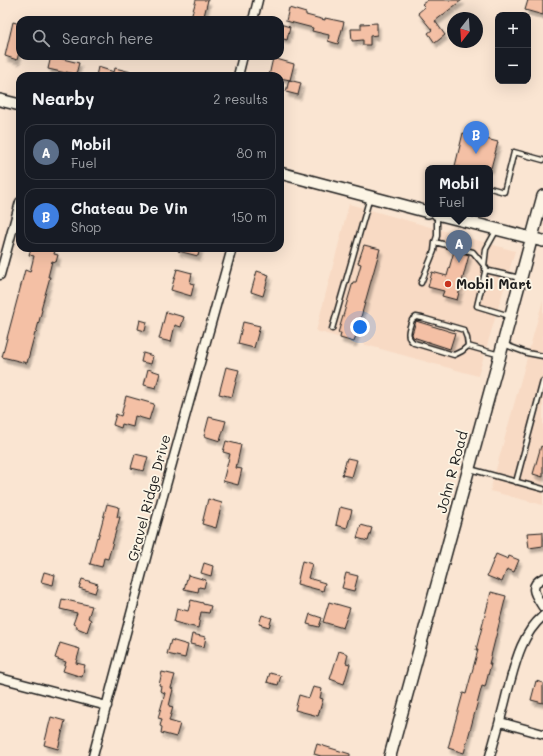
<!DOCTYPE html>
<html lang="en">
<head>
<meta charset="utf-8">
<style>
  :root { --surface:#171b24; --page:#242831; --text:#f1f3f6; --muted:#9ea1a6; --line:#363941; --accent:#b45309 }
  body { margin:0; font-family:Mali,sans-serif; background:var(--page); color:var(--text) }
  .controls { position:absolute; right:12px; top:12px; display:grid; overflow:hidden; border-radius:8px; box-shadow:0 4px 16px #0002 }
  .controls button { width:36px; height:36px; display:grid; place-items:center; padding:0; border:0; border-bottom:1px solid var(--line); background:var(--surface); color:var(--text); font:20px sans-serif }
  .compass { position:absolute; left:447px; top:12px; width:36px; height:36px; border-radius:50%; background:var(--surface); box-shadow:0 4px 16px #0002; rotate:197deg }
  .you { position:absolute; left:360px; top:327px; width:14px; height:14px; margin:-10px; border:3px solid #fff; border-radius:50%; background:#1a73e8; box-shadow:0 0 0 6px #1a73e833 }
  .badge { display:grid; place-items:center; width:26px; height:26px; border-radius:50%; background:var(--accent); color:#fff; font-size:13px; font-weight:700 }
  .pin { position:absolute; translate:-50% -33px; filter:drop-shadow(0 1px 2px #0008) }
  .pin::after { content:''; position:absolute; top:21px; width:14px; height:12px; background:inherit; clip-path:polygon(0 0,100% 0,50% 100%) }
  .popup { position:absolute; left:425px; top:165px; width:68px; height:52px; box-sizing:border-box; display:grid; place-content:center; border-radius:8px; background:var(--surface); filter:drop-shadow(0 1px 3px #0005); font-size:13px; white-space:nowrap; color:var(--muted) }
  .popup b { font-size:15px; color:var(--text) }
  .popup::after { content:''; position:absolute; left:50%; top:100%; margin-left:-8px; border:8px solid transparent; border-top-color:var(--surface) }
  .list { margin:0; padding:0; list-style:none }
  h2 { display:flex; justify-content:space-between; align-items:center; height:52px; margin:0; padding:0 16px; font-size:17px }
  h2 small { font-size:13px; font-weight:400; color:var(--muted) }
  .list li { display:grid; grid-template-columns:26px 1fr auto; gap:12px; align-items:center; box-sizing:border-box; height:56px; margin:0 8px 8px; padding:0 8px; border:1px solid var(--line); border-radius:12px }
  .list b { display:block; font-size:15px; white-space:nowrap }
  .list p { margin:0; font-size:13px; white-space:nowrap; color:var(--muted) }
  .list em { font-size:13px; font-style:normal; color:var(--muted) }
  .icon { flex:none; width:22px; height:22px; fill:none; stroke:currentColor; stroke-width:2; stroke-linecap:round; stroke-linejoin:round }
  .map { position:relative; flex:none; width:543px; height:756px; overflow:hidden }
  .search { position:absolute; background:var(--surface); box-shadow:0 4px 16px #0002; left:16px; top:16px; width:268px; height:44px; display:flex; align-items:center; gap:10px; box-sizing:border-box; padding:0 14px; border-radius:12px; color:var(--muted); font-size:15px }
  .panel { position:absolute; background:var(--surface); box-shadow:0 4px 16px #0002; left:16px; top:72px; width:268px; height:180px; border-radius:12px }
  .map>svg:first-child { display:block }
  .built { fill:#f8dac4 }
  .building { fill:#f4c0a5; stroke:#1c1c1c; filter:url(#shadow) }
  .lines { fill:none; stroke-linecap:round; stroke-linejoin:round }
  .service-casing { stroke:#1c1c1c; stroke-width:7 }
  .minor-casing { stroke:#1c1c1c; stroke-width:11 }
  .secondary-casing { stroke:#1c1c1c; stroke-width:14 }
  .service { stroke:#fcf5e5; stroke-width:4 }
  .minor { stroke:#fcf5e5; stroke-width:8 }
  .secondary { stroke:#fcf5e5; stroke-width:11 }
  .poi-dot { fill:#c8321e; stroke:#fcf5e5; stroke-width:1.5 }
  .labels { text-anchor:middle; stroke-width:3.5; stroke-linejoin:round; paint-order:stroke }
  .poi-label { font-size:14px; font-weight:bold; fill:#1c1c1c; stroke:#fcf5e5; text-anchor:start }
  .street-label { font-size:14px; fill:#1c1c1c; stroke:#fcf5e5 }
</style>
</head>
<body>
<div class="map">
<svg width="543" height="756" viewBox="0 0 543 756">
  <defs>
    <filter id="shadow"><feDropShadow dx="2.5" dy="4.5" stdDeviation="1" flood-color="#0004"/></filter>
  </defs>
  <rect width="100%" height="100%" fill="#fae5d2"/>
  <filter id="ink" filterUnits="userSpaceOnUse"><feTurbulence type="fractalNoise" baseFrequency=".025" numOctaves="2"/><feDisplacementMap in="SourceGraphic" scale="8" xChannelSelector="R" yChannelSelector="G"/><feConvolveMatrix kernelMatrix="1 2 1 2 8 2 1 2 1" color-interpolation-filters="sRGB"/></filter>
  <g filter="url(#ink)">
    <path class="built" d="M349,204L515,251L478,376L316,331Z
      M543,300V505L490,491Z"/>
    <path class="building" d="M196,0H208L203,20L191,18Z
      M428,0H462L435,21L445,35L435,43L428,33L432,30L418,13L425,7L422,4Z
      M528,0H543V15L525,10Z
      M289,8L306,13V15L325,20V18L344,22L338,44L328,41L329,35L312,31L313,28L286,21Z
      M13,22L20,24V49L17,60L5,56Z
      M377,23V35L370,36V45H363V40L352,41L351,29H361V24Z
      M280,24L290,27L287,40L280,38Z
      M51,56L79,63L76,74L66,72V73L48,69Z
      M273,58L294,64L290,80L280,78V76H269Z
      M98,67L114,72L115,68L135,73V76H96Z
      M289,80L301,83L298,95L286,92Z
      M463,133L498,142L491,168H462L455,166Z
      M364,245L380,249L354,342L340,338L341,333H338L353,282H356L361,264L358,263Z
      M31,248H48L55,250L54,254L58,255L56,262L52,261L48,277H50L41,309L42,310L36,333H35L27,363L2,357L25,270L30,272L34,256L29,255Z
      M178,248H200L198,256L178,251Z
      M454,251L469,255L457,300L442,296L444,291L428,287L432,272L447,276Z
      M177,269L192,273L190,283L194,284L191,296L171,290Z
      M257,271L269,275L263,296L251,292Z
      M166,312L184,317L181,327L175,325L171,342L159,339Z
      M140,320L147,322L145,331L138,329Z
      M416,321L455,333L450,349L413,337L412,334Z
      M243,322L260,326L254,348L238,344Z
      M143,353L153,356L151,364L141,362Z
      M226,367L239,370L232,397L219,394Z
      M148,369L160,373L156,388L144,385Z
      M126,396L154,404L149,420L135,416L133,427L122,424L121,428L113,425L116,414L121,416Z
      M209,417L226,421L220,441L204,436Z
      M226,441L241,445L236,468L242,469L238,485L223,481L230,454L223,452Z
      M541,446L543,447V477L533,474Z
      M135,454L148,457L144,471L131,468Z
      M347,458L357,460L352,477L342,475Z
      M208,499L222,503L216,528L202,524Z
      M107,504L119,507L117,517H120L108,559L104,558L102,567L90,564L97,537L98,538Z
      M340,507L352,510L347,528L336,525Z
      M361,525L372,528L368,541L357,538Z
      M543,532V546L529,548L527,533Z
      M496,554L508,559L509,556L519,560L514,572L507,569L502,582L487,576Z
      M302,561L312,564L308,578L325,583L323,591L297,584Z
      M204,563L213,566L211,576L201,573Z
      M44,572L55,575L53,585L41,582Z
      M346,573L358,576L354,591L342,588Z
      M188,575L206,580L204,588L199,587L198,592L184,589Z
      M82,579L98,584L95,593L79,588Z
      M491,592L506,596L489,664H491L485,687L482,686L464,753L448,748L463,693L466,694L478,650H476Z
      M62,599L92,606L88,618L91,620L87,632L77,628V626L73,624L77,613L60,609Z
      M191,600L203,603V604L211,606L209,613L201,612L198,628L174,622L177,608L188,611Z
      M329,602L350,608L343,628L323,622Z
      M310,614L322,618L319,627L307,624Z
      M262,615L272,618L269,627L259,624Z
      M192,634L206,637L204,647L190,644Z
      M171,640L188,645L185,658L167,654Z
      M60,643L80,649L76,663L85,665L82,677L63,671L66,662L55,658Z
      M339,651L348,654L346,663L350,664L344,684L330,679Z
      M162,672L175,675L171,688L173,689L169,706L173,707L169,721L180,724L176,737L161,733L162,727L160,726L162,719L158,718L165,693L160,691L161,686L159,685Z
      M270,673L281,676L278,685L267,682Z
      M536,681L543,683V703L531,700Z
      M313,687L322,689L320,698L323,699L318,716L295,710L299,695L309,698Z
      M51,717L65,721L58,749L44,745Z
      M317,744L350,754V756H321L314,754Z"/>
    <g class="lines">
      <defs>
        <path id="service" d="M490,188L504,192L514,152L543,160
          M435,242L473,252L486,268L477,306L510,316
          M484,266L486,249L496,231
          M485,270L520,278
          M421,283L434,251L435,242L437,236V215
          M416,317L422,318L464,330L467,338L468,346L462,351L454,355L414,343C405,337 409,329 412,320Z
          M332,329L370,197
          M503,344L527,353L543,356
          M468,346L500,355
          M470,469L543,489
          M516,482L543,381"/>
        <path id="minor" d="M253,20L258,0
          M238,76L243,56
          M0,275L20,202
          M543,578C527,586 536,596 543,607
          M0,678L107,706
          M500,722L543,734
          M93,756L151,539L232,248
          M490,756C496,735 502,714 507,693C515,665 520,636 543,616"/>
        <path id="secondary" d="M0,100L20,105
          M280,173L428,212
          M437,214L543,241
          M390,756L500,355L543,196"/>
      </defs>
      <use href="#service" class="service-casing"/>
      <use href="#minor" class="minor-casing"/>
      <use href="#secondary" class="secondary-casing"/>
      <use href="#service" class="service"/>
      <use href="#minor" class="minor"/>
      <use href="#secondary" class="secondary"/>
    </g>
  </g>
  <circle class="poi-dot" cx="448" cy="284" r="4"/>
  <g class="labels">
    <g class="poi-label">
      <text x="456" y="289">Mobil Mart</text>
    </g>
    <g class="street-label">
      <text transform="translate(452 472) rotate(-75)" y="5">John R Road</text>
      <text transform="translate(149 498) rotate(-75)" y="5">Gravel Ridge Drive</text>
    </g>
  </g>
</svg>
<div class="controls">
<button>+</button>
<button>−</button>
</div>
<svg class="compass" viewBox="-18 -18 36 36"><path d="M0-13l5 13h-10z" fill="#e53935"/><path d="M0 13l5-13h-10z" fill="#9ea1a6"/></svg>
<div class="you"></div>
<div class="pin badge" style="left:459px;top:263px;background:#5c6f8a">A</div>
<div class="popup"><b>Mobil</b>Fuel</div>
<div class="pin badge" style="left:476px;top:154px;background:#3f7fe0">B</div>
<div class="search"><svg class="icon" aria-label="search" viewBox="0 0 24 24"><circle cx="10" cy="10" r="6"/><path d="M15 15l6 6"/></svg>Search here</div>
<section class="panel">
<h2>Nearby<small>2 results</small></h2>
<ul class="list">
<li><span class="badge" style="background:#5c6f8a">A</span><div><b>Mobil</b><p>Fuel</p></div><em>80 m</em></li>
<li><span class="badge" style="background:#3f7fe0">B</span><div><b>Chateau De Vin</b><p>Shop</p></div><em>150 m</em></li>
</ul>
</section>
</div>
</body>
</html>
